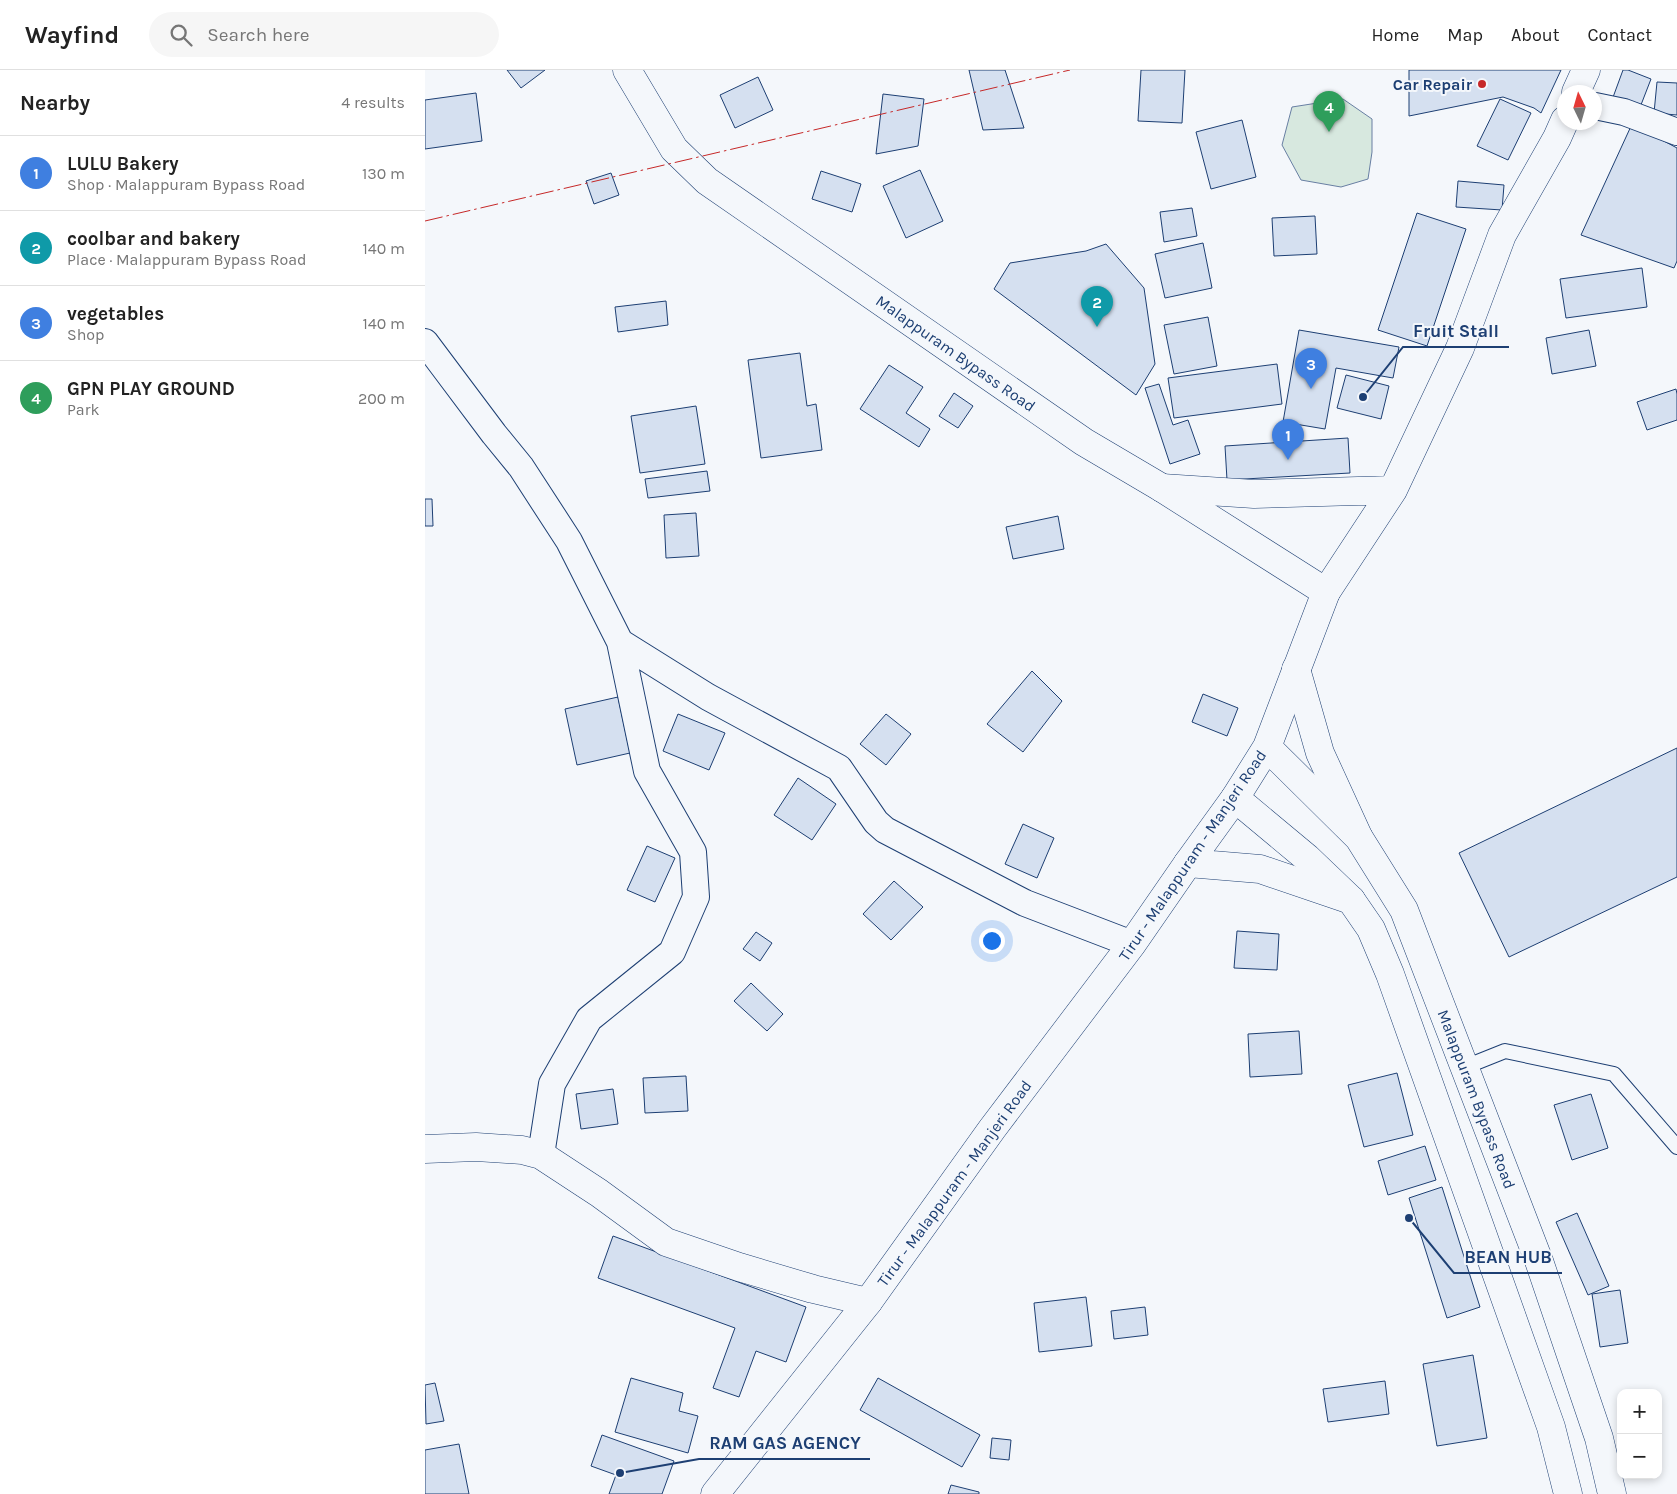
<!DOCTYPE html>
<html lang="en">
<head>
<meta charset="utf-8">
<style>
  :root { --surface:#fff; --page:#f6f6f6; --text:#222; --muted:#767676; --line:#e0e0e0; --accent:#d93025 }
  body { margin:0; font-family:Karla,sans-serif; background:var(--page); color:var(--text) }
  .controls { position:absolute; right:15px; bottom:15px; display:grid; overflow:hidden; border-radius:10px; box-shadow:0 2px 8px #0003 }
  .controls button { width:45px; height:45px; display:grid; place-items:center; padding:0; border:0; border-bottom:1px solid var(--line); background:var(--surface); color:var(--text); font:25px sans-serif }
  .compass { position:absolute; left:1132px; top:15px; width:45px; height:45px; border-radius:50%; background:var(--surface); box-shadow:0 2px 8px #0003; rotate:355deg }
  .you { position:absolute; left:566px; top:870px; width:18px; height:18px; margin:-12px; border:4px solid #fff; border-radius:50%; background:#1a73e8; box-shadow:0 0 0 8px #1a73e833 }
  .badge { display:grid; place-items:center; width:32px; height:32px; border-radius:50%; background:var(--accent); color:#fff; font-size:16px; font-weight:700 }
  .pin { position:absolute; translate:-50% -41px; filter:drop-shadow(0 1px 2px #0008) }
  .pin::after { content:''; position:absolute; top:26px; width:18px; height:15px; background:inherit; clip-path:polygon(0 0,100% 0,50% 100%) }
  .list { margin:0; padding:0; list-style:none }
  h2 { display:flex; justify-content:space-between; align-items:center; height:65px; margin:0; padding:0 20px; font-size:21px }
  h2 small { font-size:16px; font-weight:400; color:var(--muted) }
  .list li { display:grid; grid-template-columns:32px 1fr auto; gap:15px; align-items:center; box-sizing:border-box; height:75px; padding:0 20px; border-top:1px solid var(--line) }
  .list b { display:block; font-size:19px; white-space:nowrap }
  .list p { margin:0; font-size:16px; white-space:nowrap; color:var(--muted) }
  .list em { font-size:16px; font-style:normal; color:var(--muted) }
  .icon { flex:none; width:28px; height:28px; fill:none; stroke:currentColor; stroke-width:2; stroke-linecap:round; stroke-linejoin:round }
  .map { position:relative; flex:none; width:1252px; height:1424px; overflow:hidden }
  header { display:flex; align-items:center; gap:30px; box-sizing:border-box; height:70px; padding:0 25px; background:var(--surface); border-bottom:1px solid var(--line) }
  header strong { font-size:24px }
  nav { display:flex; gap:28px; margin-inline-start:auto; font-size:18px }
  .search { width:350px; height:45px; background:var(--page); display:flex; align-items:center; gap:12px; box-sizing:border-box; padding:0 18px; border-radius:28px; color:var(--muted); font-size:19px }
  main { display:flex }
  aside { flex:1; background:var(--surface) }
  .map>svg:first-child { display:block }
  .green { fill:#d7e8df; stroke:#687fa3 }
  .building { fill:#d5e0f0; stroke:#1d3f73 }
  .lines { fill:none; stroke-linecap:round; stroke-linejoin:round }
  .service-casing { stroke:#1d3f73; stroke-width:16 }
  .minor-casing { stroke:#1d3f73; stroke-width:28 }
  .tertiary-casing { stroke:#1d3f73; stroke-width:29 }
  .secondary-casing { stroke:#1d3f73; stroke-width:29 }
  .primary-casing { stroke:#1d3f73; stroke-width:29 }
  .trunk-casing { stroke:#1d3f73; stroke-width:29 }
  .service { stroke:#f4f7fb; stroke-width:14 }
  .minor { stroke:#f4f7fb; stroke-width:26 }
  .tertiary { stroke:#f4f7fb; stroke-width:28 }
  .secondary { stroke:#f4f7fb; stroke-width:28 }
  .primary { stroke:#f4f7fb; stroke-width:28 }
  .trunk { stroke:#f4f7fb; stroke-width:28 }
  .power { stroke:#c62828; stroke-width:1; stroke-dasharray:18 4 2.5 4; stroke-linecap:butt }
  .poi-dot { fill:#c62828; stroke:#f4f7fb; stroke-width:2 }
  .labels { text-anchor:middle; stroke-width:4; stroke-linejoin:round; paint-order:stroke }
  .poi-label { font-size:16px; font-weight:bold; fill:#1d3f73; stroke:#f4f7fb; text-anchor:end }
  .street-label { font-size:16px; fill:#1d3f73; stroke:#f4f7fb }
  .leader { fill:none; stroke:#1d3f73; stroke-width:2 }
  .callout-dot { fill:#1d3f73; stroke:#f4f7fb; stroke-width:2 }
  .callout-label { font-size:18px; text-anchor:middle; font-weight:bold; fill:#1d3f73; stroke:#f4f7fb; stroke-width:4; stroke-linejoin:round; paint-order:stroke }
</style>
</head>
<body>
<header>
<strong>Wayfind</strong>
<div class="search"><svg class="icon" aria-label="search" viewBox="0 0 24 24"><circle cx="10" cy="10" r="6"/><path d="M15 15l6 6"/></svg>Search here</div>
<nav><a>Home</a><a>Map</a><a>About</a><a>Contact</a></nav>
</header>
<main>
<aside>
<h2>Nearby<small>4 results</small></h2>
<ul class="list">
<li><span class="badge" style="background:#3f7fe0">1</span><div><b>LULU Bakery</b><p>Shop · Malappuram Bypass Road</p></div><em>130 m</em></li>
<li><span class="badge" style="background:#0f9aa8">2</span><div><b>coolbar and bakery</b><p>Place · Malappuram Bypass Road</p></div><em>140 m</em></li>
<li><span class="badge" style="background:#3f7fe0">3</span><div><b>vegetables</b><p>Shop</p></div><em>140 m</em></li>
<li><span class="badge" style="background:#2e9e5b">4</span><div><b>GPN PLAY GROUND</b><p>Park</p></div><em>200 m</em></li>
</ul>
</aside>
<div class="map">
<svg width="1252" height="1424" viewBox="0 0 1252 1424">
  <rect width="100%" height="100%" fill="#f4f7fb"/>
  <path class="green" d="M918,29L947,49V82L943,109L916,117L876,110L857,75L867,37Z"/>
  <path class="building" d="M82,0H120L96,18Z
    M544,0H580L599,58L558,60Z
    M716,0H760L757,53L713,51Z
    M984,0H1136L1116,43L1109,38L1078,27L984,46Z
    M1198,0H1203L1226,9L1214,40L1187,30Z
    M333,7L348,40L310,58L295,25Z
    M1232,12L1252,13V45L1229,43Z
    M51,23L57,71L0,79V30Z
    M458,24L499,29L493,76L451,84Z
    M1075,29L1106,43L1083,90L1052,76Z
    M817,50L831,107L786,119L771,62Z
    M1207,54L1252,78V191L1249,198L1156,165Z
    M495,100L518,151L481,168L458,116Z
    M396,101L436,114L427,142L387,129Z
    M186,103L194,125L169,134L161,111Z
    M1033,111L1079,115L1077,140L1031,137Z
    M767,138L772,166L739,172L735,142Z
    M992,143L1041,159L1002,276L953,260Z
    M890,146L892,184L849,186L847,148Z
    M778,173L787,218L740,228L730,184Z
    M681,174L719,218L730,294L711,325L569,219L585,193L661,181Z
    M1217,198L1222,237L1141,248L1135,209Z
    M241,231L243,255L193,262L190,237Z
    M783,247L792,296L749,304L739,255Z
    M874,260L974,277L968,308L911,298L900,359L858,352Z
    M1164,260L1171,296L1127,304L1121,268Z
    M375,283L382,336L391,334L397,380L336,388L323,290Z
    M852,294L857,334L749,348L743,308Z
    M464,295L498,317L481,343L505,359L494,377L435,339Z
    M921,305L964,316L956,349L912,338Z
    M734,314L748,355L763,350L775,384L745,394L720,318Z
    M1251,319L1252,324V350L1222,360L1212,332Z
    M529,323L548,336L533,358L514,346Z
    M271,336L280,394L215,403L206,346Z
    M923,368L925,403L802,410L800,376Z
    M282,401L285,421L223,428L220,409Z
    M0,429H7L8,456H0Z
    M271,443L274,486L241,488L239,445Z
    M633,446L639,479L588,489L581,457Z
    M607,601L637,631L598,682L562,654Z
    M778,624L813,638L802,666L767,652Z
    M193,627L205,683L152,695L140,639Z
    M253,644L300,663L284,700L238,681Z
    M461,644L486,664L461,695L435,674Z
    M1252,678V807L1084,887L1034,783Z
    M373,708L411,734L387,770L349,745Z
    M598,754L629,768L612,808L580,794Z
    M222,776L250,788L230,832L202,820Z
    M469,811L498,837L466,870L438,844Z
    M812,861L854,864L852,900L809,898Z
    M331,862L347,873L335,891L318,879Z
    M326,913L358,944L342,961L309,931Z
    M874,961L877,1004L825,1007L823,964Z
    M972,1003L988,1065L939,1077L923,1015Z
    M261,1006L263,1041L220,1043L218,1008Z
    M188,1019L193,1054L156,1059L151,1024Z
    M1166,1024L1183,1078L1147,1090L1129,1035Z
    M1000,1076L1011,1110L963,1125L953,1091Z
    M1017,1117L1055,1237L1022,1248L984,1128Z
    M1152,1143L1184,1216L1163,1225L1131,1152Z
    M188,1166L381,1237L361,1292L331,1281L314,1327L288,1318L310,1258L173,1208Z
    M1195,1220L1203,1273L1175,1277L1167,1224Z
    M661,1227L667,1276L614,1282L609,1233Z
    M720,1237L723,1265L689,1269L686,1241Z
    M1048,1285L1062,1368L1012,1376L998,1294Z
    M206,1308L258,1323L254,1341L273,1346L263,1383L190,1362Z
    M453,1308L555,1365L537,1397L435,1340Z
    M960,1311L964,1344L903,1352L898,1319Z
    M10,1313L19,1351L1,1354L0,1315Z
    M177,1365L249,1391L237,1424H184L191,1405L166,1396Z
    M567,1368L586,1370L584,1390L565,1388Z
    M34,1374L44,1424H0V1380Z
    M526,1415L554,1422V1424H523Z"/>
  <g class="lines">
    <defs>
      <path id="service" d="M1040,997L1080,981L1189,1004L1252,1077"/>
      <path id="minor" d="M1170,36L1199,42L1252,62
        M0,272L69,364L96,397L144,471L195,572L222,701L268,782L271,827L247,882L164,949L127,1014L116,1085
        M195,572L283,627L414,698L451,752L460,760L600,833L707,874"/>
      <path id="tertiary" d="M0,1079L51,1077L97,1080L116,1085L174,1123L241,1172L314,1197L388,1219L443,1232"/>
      <path id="secondary" d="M290,1424L443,1232L567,1059L707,874L763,793"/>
      <path id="primary" d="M1151,22L1161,0
        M737,418L829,424L968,420
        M901,522L968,420L1035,278L1077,165L1132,68L1140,50
        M871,599L895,683L933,766
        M763,793L835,799L926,830
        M763,793L810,728"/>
      <path id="trunk" d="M202,0L249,79L282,111L659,372L737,418L901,522L842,677L810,728L882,788L926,830L946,859L965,904L1126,1357L1143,1424
        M842,677L934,768L979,840L1114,1191L1174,1368L1187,1424"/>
    </defs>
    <use href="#service" class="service-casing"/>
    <use href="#minor" class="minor-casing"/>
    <use href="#tertiary" class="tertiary-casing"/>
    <use href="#secondary" class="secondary-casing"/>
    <use href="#primary" class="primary-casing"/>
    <use href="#trunk" class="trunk-casing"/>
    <use href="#service" class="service"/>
    <use href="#minor" class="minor"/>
    <use href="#tertiary" class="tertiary"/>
    <use href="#secondary" class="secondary"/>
    <use href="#primary" class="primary"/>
    <use href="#trunk" class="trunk"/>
    <path class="power" d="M0,151L645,0"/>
  </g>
  <circle class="poi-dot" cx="1057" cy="14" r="5"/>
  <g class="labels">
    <g class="poi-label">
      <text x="1047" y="20">Car Repair</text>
    </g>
    <g class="street-label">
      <text transform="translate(531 283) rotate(35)" y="6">Malappuram Bypass Road</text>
      <text transform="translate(767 785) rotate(-56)" y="6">Tirur - Malappuram - Manjeri Road</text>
      <text transform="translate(1052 1029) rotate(69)" y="6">Malappuram Bypass Road</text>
      <text transform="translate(529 1113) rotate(-54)" y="6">Tirur - Malappuram - Manjeri Road</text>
    </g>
  </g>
  <path class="leader" d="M938 327L978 277H1084M984 1148L1029 1203H1137M195 1403L274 1389H445"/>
  <g class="callout-dot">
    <circle cx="938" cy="327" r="5"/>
    <circle cx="984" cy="1148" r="5"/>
    <circle cx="195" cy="1403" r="5"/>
  </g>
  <g class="callout-label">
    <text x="1031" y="267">Fruit Stall</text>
    <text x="1083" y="1193">BEAN HUB</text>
    <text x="360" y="1379">RAM GAS AGENCY</text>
  </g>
</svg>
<div class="controls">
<button>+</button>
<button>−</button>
</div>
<svg class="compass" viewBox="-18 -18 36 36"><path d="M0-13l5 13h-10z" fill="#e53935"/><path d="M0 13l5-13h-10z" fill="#767676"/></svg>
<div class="you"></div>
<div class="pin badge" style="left:863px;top:390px;background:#3f7fe0">1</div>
<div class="pin badge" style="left:672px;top:257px;background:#0f9aa8">2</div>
<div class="pin badge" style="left:886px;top:319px;background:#3f7fe0">3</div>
<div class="pin badge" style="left:904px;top:62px;background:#2e9e5b">4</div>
</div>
</main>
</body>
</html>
